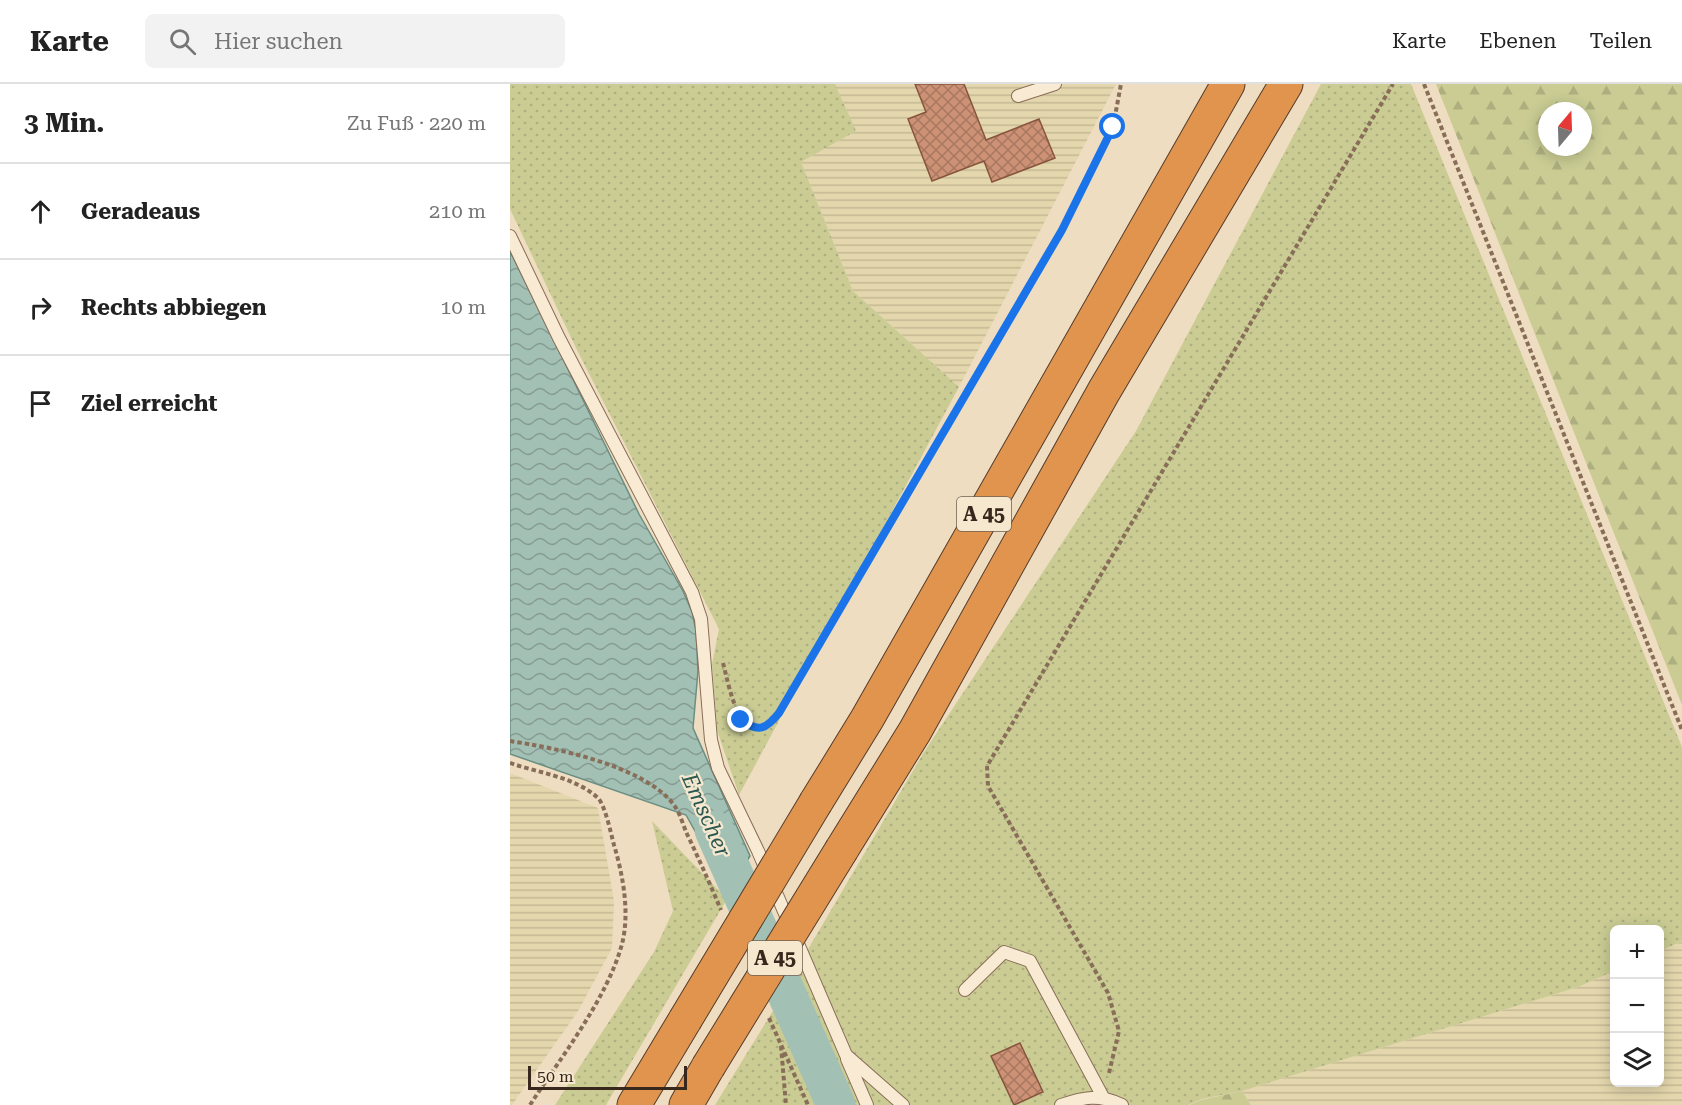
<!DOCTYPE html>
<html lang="de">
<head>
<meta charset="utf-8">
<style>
  :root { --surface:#fff; --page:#f2f2f2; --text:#222; --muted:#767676; --line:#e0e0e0 }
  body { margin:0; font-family:"Roboto Serif",serif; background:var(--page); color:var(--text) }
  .controls { position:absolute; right:18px; bottom:18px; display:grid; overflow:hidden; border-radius:9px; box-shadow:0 3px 15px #0003 }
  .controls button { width:54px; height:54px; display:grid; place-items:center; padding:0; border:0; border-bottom:2px solid var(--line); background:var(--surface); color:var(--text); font:30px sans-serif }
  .compass { position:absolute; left:1028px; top:18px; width:54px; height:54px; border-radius:50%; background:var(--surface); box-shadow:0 3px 15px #0003; rotate:19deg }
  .scale { position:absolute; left:18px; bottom:15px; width:159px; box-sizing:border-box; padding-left:6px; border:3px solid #37271c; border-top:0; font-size:16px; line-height:21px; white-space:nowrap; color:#37271c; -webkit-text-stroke:4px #f6e8cf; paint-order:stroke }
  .stop { position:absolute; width:18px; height:18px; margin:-14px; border:4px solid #1a73e8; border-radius:50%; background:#fff }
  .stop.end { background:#1a73e8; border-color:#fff; box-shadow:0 2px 6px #0008 }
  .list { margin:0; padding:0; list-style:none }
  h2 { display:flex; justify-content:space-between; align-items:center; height:78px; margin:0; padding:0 24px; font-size:26px }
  h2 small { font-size:20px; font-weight:400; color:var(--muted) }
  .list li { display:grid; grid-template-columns:39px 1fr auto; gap:18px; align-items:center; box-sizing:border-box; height:96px; padding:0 24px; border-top:2px solid var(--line) }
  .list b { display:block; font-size:22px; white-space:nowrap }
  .list em { font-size:20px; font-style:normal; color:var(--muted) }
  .icon { flex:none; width:33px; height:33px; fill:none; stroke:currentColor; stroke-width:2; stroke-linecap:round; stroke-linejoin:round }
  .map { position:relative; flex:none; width:1172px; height:1021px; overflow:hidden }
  header { display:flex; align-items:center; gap:36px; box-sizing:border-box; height:84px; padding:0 30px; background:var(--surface); border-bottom:2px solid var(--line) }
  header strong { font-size:28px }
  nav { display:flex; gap:33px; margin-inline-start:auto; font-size:21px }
  .search { width:420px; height:54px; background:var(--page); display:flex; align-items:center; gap:15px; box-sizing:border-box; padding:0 21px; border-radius:9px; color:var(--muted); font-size:22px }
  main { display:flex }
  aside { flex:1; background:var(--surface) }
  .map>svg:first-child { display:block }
  .farmland { fill:url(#farmland-rules) }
  .grass { fill:url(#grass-dots) }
  .forest { fill:url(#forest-firs); fill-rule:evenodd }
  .water { fill:url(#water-waves); stroke:#6a8e82; stroke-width:1.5 }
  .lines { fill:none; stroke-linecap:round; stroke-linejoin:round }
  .river { stroke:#a3c0b5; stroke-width:39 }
  .building { fill:url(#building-cross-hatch); stroke:#87543d; stroke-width:1.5 }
  .lane-casing { stroke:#886d58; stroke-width:14 }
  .highway-casing { stroke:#553c2c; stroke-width:35 }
  .path { stroke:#886d58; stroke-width:4; stroke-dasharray:4.5 3; stroke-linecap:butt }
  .lane { stroke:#f9ebd3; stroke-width:12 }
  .highway { stroke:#e0944e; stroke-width:33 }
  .highway-bridge-casing { stroke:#553c2c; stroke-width:35; stroke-linecap:butt }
  .highway-bridge { stroke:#e0944e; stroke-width:33 }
  .route { stroke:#1a73e8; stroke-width:8 }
  .labels { text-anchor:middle; stroke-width:4.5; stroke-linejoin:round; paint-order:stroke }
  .shield { fill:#f6e8cf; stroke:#706152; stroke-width:1.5 }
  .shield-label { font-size:20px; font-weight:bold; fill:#37271c }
  .water-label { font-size:22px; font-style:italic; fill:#2b5751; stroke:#f6e8cf }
</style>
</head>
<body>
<header>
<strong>Karte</strong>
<div class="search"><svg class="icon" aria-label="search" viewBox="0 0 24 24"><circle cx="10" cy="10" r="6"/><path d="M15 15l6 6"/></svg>Hier suchen</div>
<nav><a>Karte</a><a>Ebenen</a><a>Teilen</a></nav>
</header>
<main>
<aside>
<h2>3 Min.<small>Zu Fuß · 220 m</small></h2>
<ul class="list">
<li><svg class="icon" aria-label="ahead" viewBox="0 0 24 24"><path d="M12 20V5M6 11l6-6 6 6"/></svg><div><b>Geradeaus</b></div><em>210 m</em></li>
<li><svg class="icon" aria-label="right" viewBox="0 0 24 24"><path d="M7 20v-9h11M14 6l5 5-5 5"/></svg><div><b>Rechts abbiegen</b></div><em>10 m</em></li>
<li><svg class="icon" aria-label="arrive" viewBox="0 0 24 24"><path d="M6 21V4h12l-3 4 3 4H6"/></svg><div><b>Ziel erreicht</b></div></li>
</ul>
</aside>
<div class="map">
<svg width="1172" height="1021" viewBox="0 0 1172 1021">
  <defs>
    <pattern id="farmland-rules" width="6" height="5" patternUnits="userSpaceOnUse" patternTransform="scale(1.5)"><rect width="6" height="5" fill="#e4d7ad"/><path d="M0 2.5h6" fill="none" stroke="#c4b994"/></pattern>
    <pattern id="grass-dots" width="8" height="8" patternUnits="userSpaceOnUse" patternTransform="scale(1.5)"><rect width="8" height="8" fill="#cacc94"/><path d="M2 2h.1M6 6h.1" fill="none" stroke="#aeaf7f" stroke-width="1.8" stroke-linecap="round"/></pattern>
    <pattern id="forest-firs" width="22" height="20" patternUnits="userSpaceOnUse" patternTransform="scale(1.5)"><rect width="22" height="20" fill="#cacc94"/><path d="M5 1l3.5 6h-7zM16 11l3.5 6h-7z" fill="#aeaf7f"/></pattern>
    <pattern id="water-waves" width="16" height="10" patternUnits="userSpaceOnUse" patternTransform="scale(1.5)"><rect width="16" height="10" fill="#a3c0b5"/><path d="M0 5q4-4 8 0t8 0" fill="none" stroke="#869c92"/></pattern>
    <pattern id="building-cross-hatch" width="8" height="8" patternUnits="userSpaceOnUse" patternTransform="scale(1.5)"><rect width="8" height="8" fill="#cd9275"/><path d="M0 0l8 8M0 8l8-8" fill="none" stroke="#a7775f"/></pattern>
  </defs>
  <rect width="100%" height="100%" fill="#eeddc0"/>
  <path class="farmland" d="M325,0H606L449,303L343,207L291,78L345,47Z
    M0,689L88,724L104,817L102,864L68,927L2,1021H0Z
    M1172,857V1021H741L732,1007L1068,903L1104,887V998H1150V867Z"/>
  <path class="grass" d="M0,0H325L346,47L291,78L343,207L449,303L229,711L207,646L202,580L209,545L67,266L0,125Z
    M811,0H901L1172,663V857L1150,867V846H1104V887L1068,903L732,1007L692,1015L678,1021H328L277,901L414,668L626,347Z
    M142,737L217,815L96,1021H45L144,868L163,827Z
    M274,909L325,1021H205Z"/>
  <path class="forest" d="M926,0H1172V621ZM1037,27H1073V63H1037Z
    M732,1007L741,1021H679L691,1016Z"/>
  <path class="water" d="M0,167L129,430L173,507L182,528L186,547L188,587L183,644L240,772L219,808L176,731L0,670Z"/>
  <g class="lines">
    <path class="river" d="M204,746L326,1021"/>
  </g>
  <path class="building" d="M405,0H454L476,56L529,35L545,74L482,98L474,77L422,97L398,35L416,28Z
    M510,959L533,1008L504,1021L481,972Z"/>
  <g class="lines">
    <defs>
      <path id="lane" d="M508,12L545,0
        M0,152L49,254L182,508L191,535L201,656L208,684L248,767L336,971L393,1021
        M455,906L494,868L520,877L593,1013
        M337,975L357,1021
        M551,1021C574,1013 589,1010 612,1021"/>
      <path id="highway" d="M306,718L357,635L718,0
        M332,765L405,647L594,307L776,0
        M124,1021L175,936
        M176,1021L198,983"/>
    </defs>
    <use href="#lane" class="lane-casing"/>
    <use href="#highway" class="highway-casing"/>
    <path class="path" d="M914,0L1172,646
      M213,579C220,605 231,674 269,629L552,146L603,43L611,0
      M0,657C46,664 135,682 164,721C170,729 173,741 177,750C189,775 200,800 211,826
      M0,679C29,689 65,693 88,714C95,721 101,750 104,761C113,791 120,829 112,860C97,915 51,973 20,1021
      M259,934L298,1021
      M271,962L276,1021
      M599,989L609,947L598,909L478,702L477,682L883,0"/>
    <use href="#lane" class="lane"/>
    <use href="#highway" class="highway"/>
    <defs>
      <path id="highway-bridge" d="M175,936L306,718
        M198,983L332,765"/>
    </defs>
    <use href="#highway-bridge" class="highway-bridge-casing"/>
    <use href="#highway-bridge" class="highway-bridge"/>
  </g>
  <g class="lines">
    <path class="route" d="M231,636C249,649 256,645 269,629L552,146L603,43"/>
  </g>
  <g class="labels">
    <g class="shield">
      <rect x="447" y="413" width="54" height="34" rx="4.5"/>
      <rect x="238" y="857" width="54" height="34" rx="4.5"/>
    </g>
    <g class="shield-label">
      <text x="474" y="437">A 45</text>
      <text x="265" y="881">A 45</text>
    </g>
    <g class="water-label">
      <text transform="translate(197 731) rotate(66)" y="8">Emscher</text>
    </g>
  </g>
</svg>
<div class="controls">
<button>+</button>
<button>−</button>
<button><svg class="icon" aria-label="layers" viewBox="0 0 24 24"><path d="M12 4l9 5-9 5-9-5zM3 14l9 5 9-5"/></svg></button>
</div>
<svg class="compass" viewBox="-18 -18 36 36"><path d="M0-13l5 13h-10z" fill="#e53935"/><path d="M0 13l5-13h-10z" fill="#767676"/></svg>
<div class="scale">50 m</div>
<div class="stop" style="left:603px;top:43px"></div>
<div class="stop end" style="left:231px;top:636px"></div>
</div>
</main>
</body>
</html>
